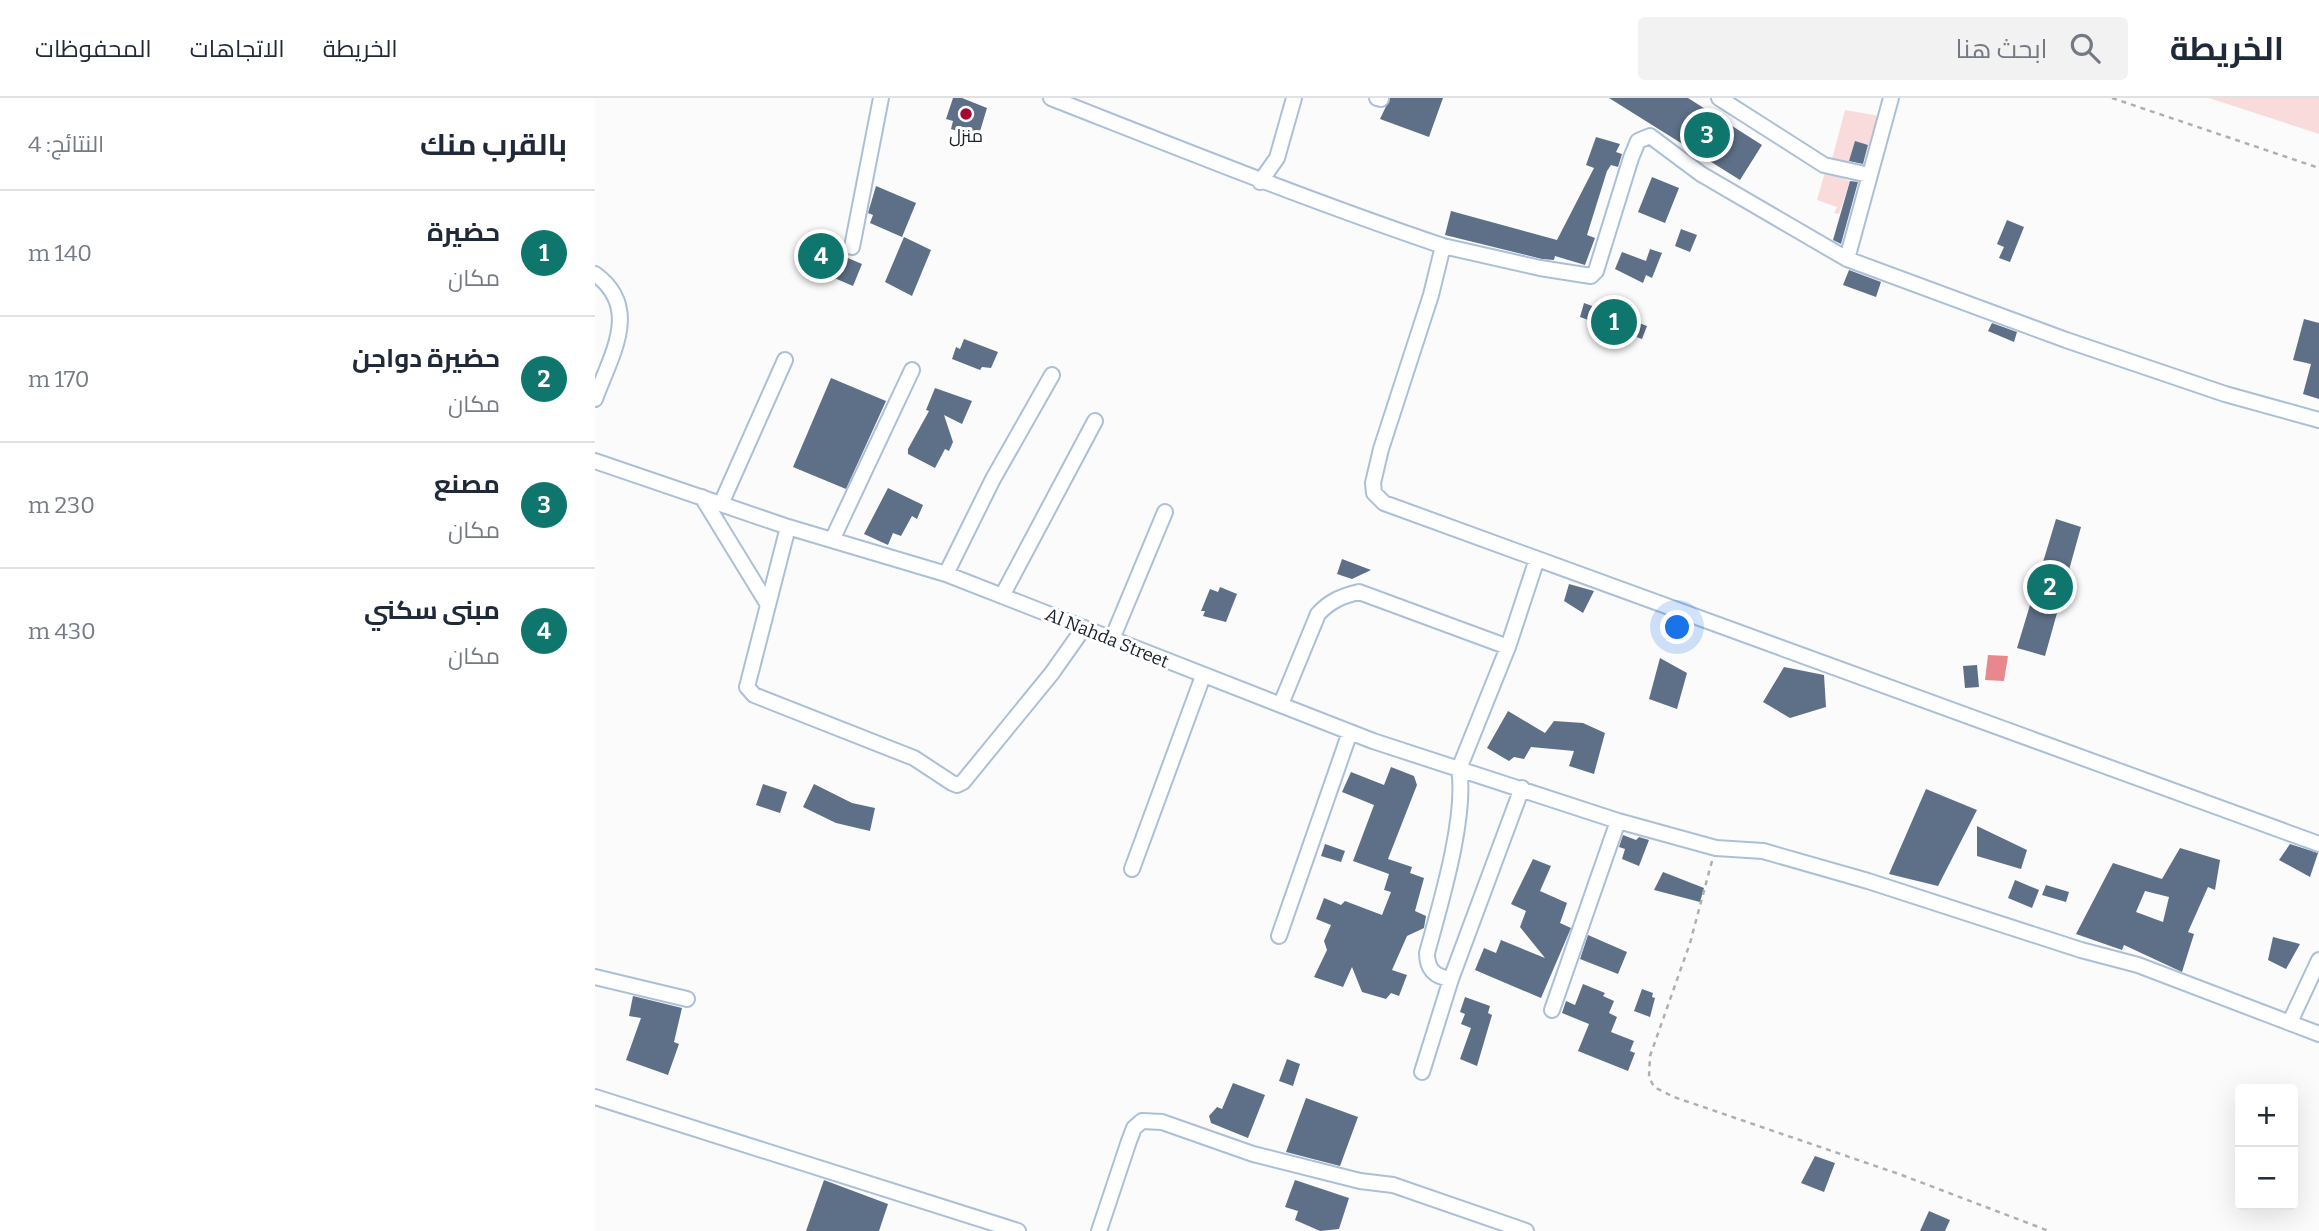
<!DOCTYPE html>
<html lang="ar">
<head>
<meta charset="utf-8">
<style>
  :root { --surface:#fff; --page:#f2f2f3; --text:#1f2937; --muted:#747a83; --line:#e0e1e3; --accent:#0f766e }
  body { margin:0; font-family:Bitter,Cairo,serif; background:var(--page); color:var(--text); direction:rtl }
  .controls { position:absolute; right:21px; bottom:21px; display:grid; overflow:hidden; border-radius:7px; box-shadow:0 7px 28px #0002 }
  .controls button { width:63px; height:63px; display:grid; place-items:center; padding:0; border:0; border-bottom:2px solid var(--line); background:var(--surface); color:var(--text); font:35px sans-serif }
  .you { position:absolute; left:1083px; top:530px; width:24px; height:24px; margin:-18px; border:5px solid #fff; border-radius:50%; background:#1a73e8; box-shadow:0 0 0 10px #1a73e833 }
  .badge { display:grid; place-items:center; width:46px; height:46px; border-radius:50%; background:var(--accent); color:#fff; font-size:23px; font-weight:700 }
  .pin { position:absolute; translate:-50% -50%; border:4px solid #fff; box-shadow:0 2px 7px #0006 }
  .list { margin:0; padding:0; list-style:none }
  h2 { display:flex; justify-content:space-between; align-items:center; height:91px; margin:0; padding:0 28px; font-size:30px }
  h2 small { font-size:23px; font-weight:400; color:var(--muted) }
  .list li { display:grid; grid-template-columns:46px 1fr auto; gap:21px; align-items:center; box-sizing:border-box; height:126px; padding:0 28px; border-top:2px solid var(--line) }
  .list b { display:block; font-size:26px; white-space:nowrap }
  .list p { margin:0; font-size:23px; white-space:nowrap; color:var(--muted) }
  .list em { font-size:23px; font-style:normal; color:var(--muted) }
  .icon { flex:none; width:38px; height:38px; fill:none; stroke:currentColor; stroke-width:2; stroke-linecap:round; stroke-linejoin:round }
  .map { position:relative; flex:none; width:1724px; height:1133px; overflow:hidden; direction:ltr }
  header { display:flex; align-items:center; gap:42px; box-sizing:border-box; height:98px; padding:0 35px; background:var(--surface); border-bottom:2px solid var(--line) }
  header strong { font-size:33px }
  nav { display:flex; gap:38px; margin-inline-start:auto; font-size:24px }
  .search { width:490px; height:63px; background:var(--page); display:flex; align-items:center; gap:18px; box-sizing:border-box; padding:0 24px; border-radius:7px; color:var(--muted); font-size:26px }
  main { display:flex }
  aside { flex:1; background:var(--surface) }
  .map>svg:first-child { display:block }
  .green { fill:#fadbdb }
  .water { fill:#e8878c }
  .building { fill:#5e7087; fill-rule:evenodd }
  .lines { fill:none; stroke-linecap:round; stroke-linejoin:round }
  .street-casing { stroke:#abc0d8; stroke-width:18 }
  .path { stroke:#adb0b3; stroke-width:2.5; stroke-dasharray:5 5; stroke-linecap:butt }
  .street { stroke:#fff; stroke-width:14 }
  .poi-dot { fill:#a50931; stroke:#fff; stroke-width:2.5 }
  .labels { text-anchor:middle; stroke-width:6; stroke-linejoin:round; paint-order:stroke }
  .poi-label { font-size:18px; fill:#19212a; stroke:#fff }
  .street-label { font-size:18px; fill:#19212a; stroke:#fff }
</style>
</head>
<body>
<header>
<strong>الخريطة</strong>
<div class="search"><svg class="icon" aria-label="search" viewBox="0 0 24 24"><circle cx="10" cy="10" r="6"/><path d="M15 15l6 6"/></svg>ابحث هنا</div>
<nav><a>الخريطة</a><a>الاتجاهات</a><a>المحفوظات</a></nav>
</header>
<main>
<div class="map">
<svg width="1724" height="1133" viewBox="0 0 1724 1133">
  <rect width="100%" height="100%" fill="#fbfbfb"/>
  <path class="green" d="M1614,0H1724V36Z
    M1250,12L1285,18L1278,48L1260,44L1253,68L1237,61Z
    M1230,74L1255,83L1244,116L1239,115L1242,109L1222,102Z"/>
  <path class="water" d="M1393,557L1413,558L1409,583L1390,582Z"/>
  <path class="building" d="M358,0H367L392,10L383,40L356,31L358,23L351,21Z
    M795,0H848L834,39L785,21Z
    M1014,0H1093L1167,47L1145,82Z
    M1001,39L1025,46L1021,54L1027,56L1023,69L1016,67L1012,73L992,137L1000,140L990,167L960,158L959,162L947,161L850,137L856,113L962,142L999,70L991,67Z
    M1260,43L1273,47L1268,66L1254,63Z
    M1057,79L1084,90L1070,125L1043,114Z
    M1255,83L1263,84L1246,146L1238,142Z
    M281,88L321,105L307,139L275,125L278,117L273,115Z
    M1412,122L1429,129L1415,164L1404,160L1409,149L1402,146Z
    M1086,131L1102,137L1095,154L1080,148Z
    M215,133L238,143L234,152L267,166L258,188L202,164Z
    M309,139L336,152L317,198L290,184Z
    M1055,151L1067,155L1057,180L1051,177L1048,185L1020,171L1027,154L1051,163Z
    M1254,172L1286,184L1281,199L1248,187Z
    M989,205L1052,228L1047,241L985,219Z
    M1709,221L1724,225V301L1708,296L1716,266L1698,262Z
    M1397,225L1422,234L1419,244L1393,233Z
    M369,241L403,254L396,270L387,269L385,272L357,261L361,249L365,251Z
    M236,280L291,303L251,391L198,369Z
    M340,290L377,303L367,326L349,317L358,344L354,353L350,351L340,370L313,356V351L334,313L331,312Z
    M293,390L328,407L322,421L317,418L306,438L298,435L293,447L269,436Z
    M1461,421L1486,429L1450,558L1422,550Z
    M747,461L776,472L757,481L742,476Z
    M974,486L999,493L988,515L969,503Z
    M625,489L642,496L631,524L608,518L610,513H606L615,491L623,494Z
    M1065,560L1092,575L1082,611L1054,601Z
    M1382,567L1384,589L1370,590L1368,568Z
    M1189,569L1229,577L1231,609L1195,620L1168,604Z
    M913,613L950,635L959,623L988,625L1010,635L999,676L974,668L979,653L936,649L929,661L919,659L914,663L892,650Z
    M796,669L819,678L822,687L793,761L817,769L815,775L829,780L820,813L831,818L829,830L812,838L797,872L812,877L804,898L796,895L791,901L767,894L757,869L748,889L719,879L732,852L729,843L736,827L721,821L729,800L746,807L750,803L787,817L796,794L789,792L794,776L758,763L779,707L747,694L756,674L789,687Z
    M168,686L192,694L185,715L161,707Z
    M219,686L257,705L280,710L275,733L241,725L208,709Z
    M1331,691L1382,712L1343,788L1294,776Z
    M1382,728L1432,752L1426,771L1382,758Z
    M1028,737L1041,742L1044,739L1054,742L1044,768L1027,761L1030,751L1024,749Z
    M730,746L750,753L746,764L726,758Z
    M1695,746L1723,755L1715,779L1684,762Z
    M1585,750L1625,762L1620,792L1613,789L1593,834L1599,836L1587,874L1529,847L1527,852L1481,836L1518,765L1567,781ZM1550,793L1574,799L1568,824L1541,814Z
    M938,761L956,768L945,793L972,805L965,825L976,830L946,900L880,872L889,850L901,855L906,842L950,860L925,829L931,813L916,806Z
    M1068,774L1109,790L1105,804L1059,792Z
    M1420,782L1444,792L1437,810L1413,800Z
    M1451,787L1474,794L1471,804L1447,797Z
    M993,837L1032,854L1023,876L985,861Z
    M1678,839L1705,846L1691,871L1673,862Z
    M988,886L1010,895L1008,898L1019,903L1014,915L1022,919L1016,934L1039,943L1035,953L1040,955L1033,973L983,953L994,926L967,915L971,903L980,907Z
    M1047,891L1058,895L1057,899L1060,900L1055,919L1039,913Z
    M38,898L87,910L79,944L84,946L73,977L31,962L46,920L34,918Z
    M870,899L895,908L893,915L897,917L882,968L865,961L876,930L866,926L870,916L865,914Z
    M692,961L705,966L698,988L684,983Z
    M638,985L670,997L653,1040L616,1025L614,1018L622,1009L627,1011Z
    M711,1000L763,1019L745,1068L691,1054Z
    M1220,1058L1240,1065L1229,1094L1206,1085Z
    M229,1082L293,1106L284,1133H211Z
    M700,1082L754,1100L744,1131L725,1133L700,1122L703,1113L690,1109Z
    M1334,1113L1355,1122L1350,1133H1325Z"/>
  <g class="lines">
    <defs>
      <path id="street" d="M456,0C586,51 715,103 848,148L836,197L786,351L778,385L779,395L789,405L1724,746
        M782,0L786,1
        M1124,0L1229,67L1274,77
        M665,84L682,60L699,0
        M848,148L945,170L996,178L1001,173L1036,60L1043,43L1055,38L1106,76L1252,161L1471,242L1630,296L1724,322
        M257,149L286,0
        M1252,161L1296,0
        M0,176C47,210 16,257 0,301
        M0,363L193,429L351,476L778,643L1023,723L1121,750L1168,753L1273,783L1486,852L1543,867L1724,936
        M107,399L172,505
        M126,406L190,262
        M193,429L152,589L159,597L319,660L357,685L362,687L368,684L457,575L488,531
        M238,440L317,272
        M351,476L398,381L457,277
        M407,498L500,323
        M517,541L570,414
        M686,606L723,516C735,503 747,498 764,494L913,549
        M927,690L856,881C840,879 832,872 832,855C845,807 872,719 864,671L913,549L942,461
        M537,771L608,578
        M684,838L755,634
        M0,879L92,901
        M957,912L1023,723
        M1695,924L1724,862
        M827,974L856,881
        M0,999L423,1133
        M504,1133L534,1043L539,1030L547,1023L567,1024L658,1056L765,1083L798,1087L931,1133"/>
    </defs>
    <use href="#street" class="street-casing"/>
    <path class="path" d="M1517,0L1724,70
      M1117,763L1095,845L1055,958L1054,979L1059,989L1079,999L1304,1076L1454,1133"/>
    <use href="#street" class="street"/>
  </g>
  <circle class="poi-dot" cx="371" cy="16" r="7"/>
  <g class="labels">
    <g class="poi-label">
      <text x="371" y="44">منزل</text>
    </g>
    <g class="street-label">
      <text transform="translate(512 540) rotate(22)" y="6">Al Nahda Street</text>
    </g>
  </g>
</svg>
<div class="controls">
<button>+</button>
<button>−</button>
</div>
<div class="you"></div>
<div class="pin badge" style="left:1019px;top:224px">1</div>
<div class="pin badge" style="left:1455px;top:489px">2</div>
<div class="pin badge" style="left:1112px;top:37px">3</div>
<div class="pin badge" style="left:226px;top:158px">4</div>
</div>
<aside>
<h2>بالقرب منك<small>النتائج: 4</small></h2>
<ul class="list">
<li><span class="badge">1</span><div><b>حضيرة</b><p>مكان</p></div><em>140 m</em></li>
<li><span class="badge">2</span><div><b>حضيرة دواجن</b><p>مكان</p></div><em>170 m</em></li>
<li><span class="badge">3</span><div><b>مصنع</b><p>مكان</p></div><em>230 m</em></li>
<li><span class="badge">4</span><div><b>مبنى سكني</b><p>مكان</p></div><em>430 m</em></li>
</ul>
</aside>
</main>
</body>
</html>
